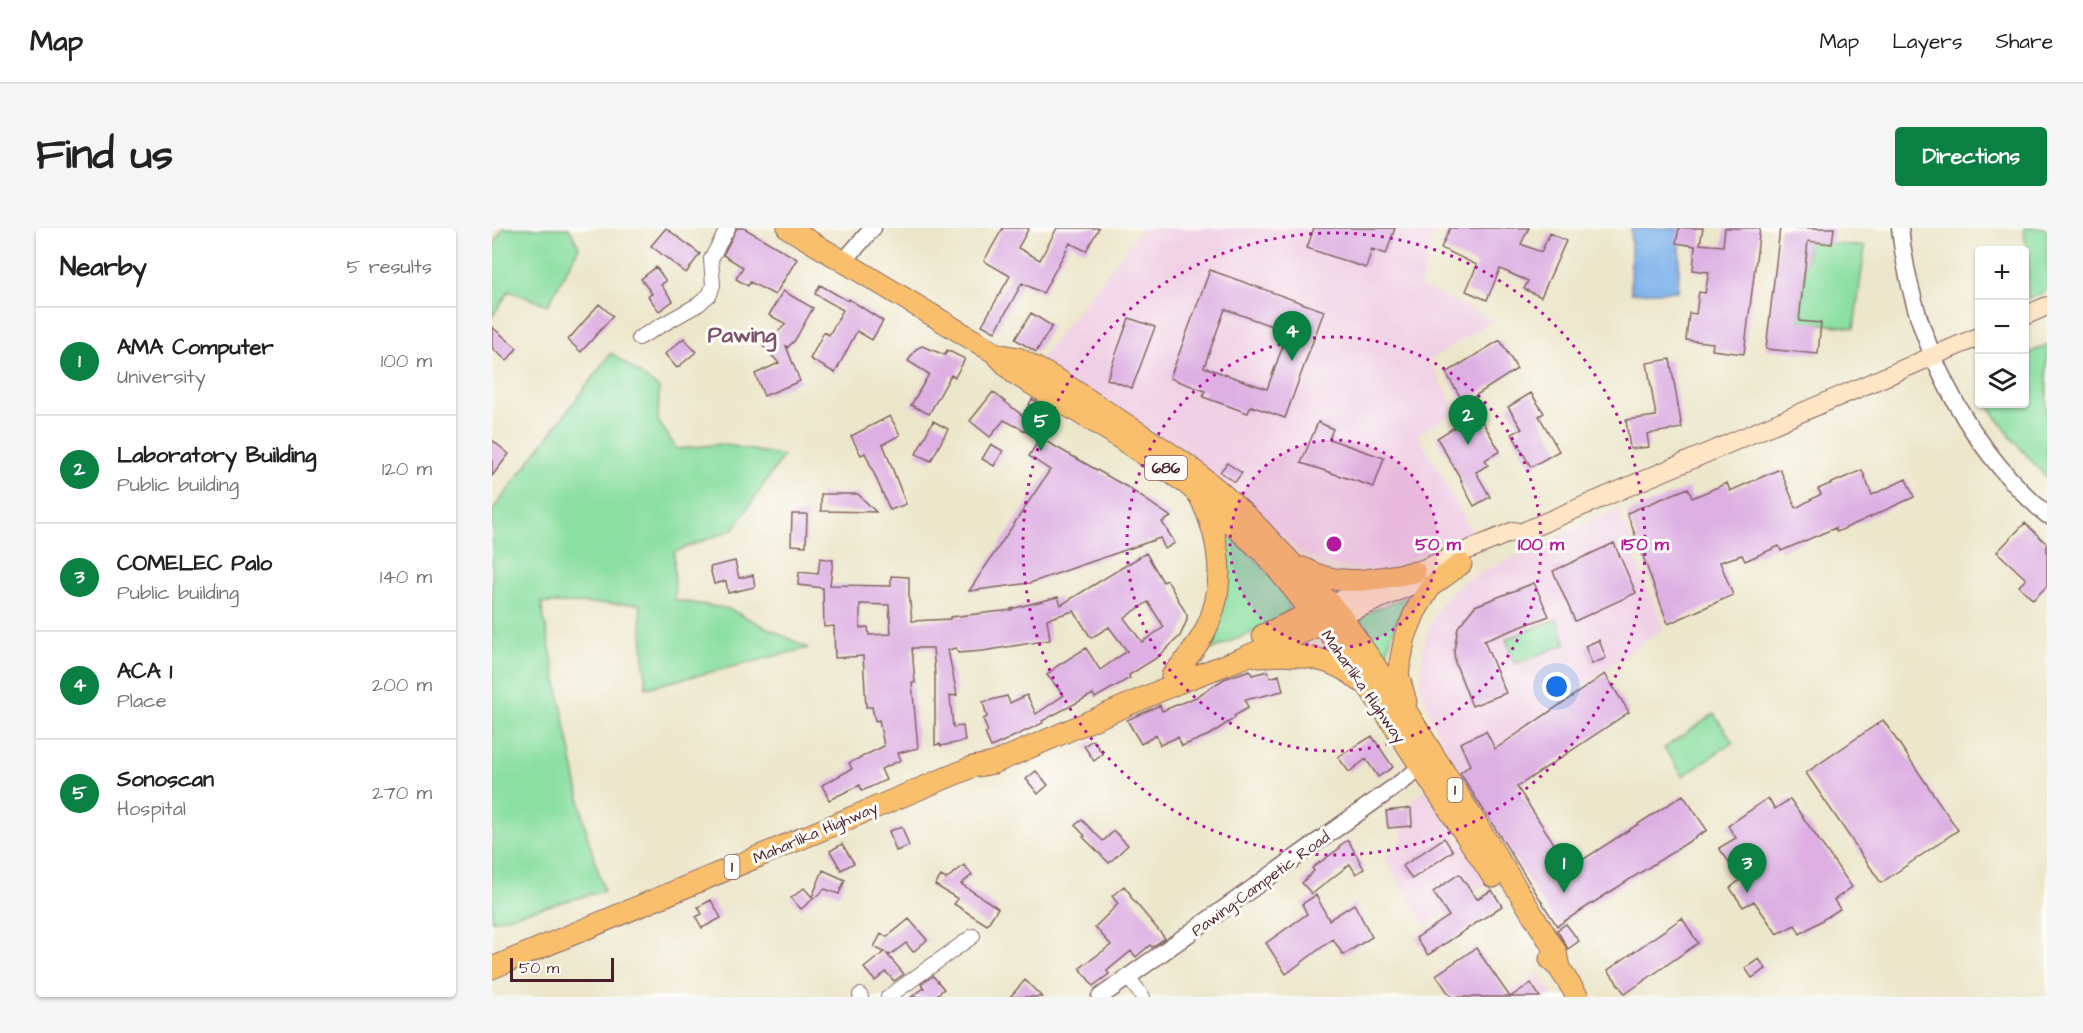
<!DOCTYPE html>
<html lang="en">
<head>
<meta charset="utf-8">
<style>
  :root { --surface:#fff; --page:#f6f6f6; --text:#222; --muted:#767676; --line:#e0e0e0; --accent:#0b8043 }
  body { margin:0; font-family:"Architects Daughter",sans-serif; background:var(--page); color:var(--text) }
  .controls { position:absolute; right:18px; top:18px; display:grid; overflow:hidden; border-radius:6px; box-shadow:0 2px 4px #0004 }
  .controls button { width:54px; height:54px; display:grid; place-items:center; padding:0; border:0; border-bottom:2px solid var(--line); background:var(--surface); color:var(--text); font:30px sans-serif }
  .scale { position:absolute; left:18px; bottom:15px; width:104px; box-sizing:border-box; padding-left:6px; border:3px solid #4a1f2b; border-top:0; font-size:16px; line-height:21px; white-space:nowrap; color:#4a1f2b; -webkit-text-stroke:4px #fdfcf7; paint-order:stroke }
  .you { position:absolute; left:1065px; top:459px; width:21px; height:21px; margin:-15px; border:4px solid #fff; border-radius:50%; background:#1a73e8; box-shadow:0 0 0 9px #1a73e833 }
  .badge { display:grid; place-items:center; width:39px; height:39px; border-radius:50%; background:var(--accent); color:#fff; font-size:20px; font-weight:700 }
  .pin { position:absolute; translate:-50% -50px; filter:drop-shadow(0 2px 3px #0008) }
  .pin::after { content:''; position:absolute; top:32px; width:21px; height:18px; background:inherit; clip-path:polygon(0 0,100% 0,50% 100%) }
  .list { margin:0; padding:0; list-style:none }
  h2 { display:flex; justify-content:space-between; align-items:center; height:78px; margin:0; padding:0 24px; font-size:26px }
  h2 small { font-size:20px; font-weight:400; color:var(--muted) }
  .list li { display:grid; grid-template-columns:39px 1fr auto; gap:18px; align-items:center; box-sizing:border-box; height:108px; padding:0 24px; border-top:2px solid var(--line) }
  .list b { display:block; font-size:22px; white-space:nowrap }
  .list p { margin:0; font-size:20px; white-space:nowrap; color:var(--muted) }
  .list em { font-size:20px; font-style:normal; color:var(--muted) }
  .icon { flex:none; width:33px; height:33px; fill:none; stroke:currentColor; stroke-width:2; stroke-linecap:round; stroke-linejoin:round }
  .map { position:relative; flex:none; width:1555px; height:769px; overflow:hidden; border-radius:6px }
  header { display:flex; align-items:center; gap:36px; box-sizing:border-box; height:84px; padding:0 30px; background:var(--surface); border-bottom:2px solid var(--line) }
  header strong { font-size:28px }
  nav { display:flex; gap:33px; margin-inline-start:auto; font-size:21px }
  .intro { display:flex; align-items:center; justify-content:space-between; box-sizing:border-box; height:144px; padding:0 36px }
  h1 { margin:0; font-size:42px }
  .button { padding:15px 27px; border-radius:6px; background:var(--accent); color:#fff; font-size:21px; font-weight:700 }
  main { display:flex; gap:36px; padding:0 36px }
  aside { flex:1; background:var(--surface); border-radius:6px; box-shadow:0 2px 4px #0004 }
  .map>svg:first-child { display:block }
  .built { fill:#f0d0e5 }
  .green { fill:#8adfa1; stroke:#6a7f66; stroke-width:1.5 }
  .water { fill:#7eb2eb; stroke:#64688b; stroke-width:1.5 }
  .building { fill:#ddafe3; fill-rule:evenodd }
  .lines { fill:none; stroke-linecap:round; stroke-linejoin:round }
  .minor-casing { stroke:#836563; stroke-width:16 }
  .tertiary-casing { stroke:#836563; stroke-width:19 }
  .secondary-casing { stroke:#836563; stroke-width:20 }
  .primary-casing { stroke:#836563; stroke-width:23 }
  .trunk-casing { stroke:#836563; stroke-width:23 }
  .minor { stroke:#fff; stroke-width:14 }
  .tertiary { stroke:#fff; stroke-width:16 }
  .secondary { stroke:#fde5c5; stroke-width:18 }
  .primary { stroke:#f9bf6d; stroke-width:21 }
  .trunk { stroke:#f9bf6d; stroke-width:21 }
  .ring { fill:none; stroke:#b5179e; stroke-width:3; stroke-dasharray:3 6 }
  .labels { text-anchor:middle; stroke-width:6; stroke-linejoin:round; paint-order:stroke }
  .shield { fill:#fdfcf7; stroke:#806168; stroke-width:1.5 }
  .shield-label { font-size:15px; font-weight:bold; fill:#4a1f2b }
  .street-label { font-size:16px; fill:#4a1f2b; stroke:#fdfcf7 }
  .district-label { font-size:22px; font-weight:bold; fill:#7d516b; stroke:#fdfcf7 }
  .centre { fill:#b5179e; stroke:#fdfcf7; stroke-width:3 }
  .ring-label { font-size:18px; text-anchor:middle; font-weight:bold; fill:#b5179e; stroke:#fdfcf7; stroke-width:6; stroke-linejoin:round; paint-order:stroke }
</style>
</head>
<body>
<header>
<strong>Map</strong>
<nav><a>Map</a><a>Layers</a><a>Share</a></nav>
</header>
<div class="intro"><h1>Find us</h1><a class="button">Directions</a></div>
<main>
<aside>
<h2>Nearby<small>5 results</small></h2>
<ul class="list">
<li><span class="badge">1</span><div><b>AMA Computer</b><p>University</p></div><em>100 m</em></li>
<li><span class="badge">2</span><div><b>Laboratory Building</b><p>Public building</p></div><em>120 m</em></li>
<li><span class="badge">3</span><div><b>COMELEC Palo</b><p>Public building</p></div><em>140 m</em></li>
<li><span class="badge">4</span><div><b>ACA 1</b><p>Place</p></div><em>200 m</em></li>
<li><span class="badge">5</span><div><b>Sonoscan</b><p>Hospital</p></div><em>270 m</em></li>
</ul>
</aside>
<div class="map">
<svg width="1555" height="769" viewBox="0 0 1555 769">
  <rect width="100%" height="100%" fill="#fdfcf7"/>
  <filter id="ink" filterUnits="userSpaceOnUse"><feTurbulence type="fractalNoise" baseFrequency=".0167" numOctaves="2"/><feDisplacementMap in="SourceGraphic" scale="12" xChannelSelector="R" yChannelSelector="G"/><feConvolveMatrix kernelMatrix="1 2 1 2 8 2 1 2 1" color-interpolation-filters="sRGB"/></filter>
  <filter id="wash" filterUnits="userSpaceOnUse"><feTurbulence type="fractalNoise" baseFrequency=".008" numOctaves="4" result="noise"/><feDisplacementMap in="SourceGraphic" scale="24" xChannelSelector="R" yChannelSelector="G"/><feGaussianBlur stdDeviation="1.35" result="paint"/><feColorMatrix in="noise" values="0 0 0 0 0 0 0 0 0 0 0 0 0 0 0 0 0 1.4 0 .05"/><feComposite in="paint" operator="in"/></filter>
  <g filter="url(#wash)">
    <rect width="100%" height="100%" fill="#ece6ca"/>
    <path class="built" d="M650,0H943L928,58L1001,92L937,133L965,183L926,206L980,304L893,343L845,337L814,327L720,248L546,134Z
      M1126,281L1144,322L1143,329L1172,400L966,546L942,498L928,457L931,421L934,407L943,386L959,364L975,351Z
      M936,561L995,655L934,697L891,628L909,617L910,601L921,599L919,572Z
      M1047,745L1063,769H1011Z"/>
    <path class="green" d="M11,0H77L87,19L56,77L17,63L0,89V21Z
      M1532,0H1555V63L1536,71V42Z
      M1316,13L1373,19L1362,100L1307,93Z
      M1555,117V250L1521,212L1495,176H1532L1533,127Z
      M119,125L167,160L166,193L185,221L229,216L291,228L242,301L182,324L183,372L237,381L316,420L154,460L148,376L49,375L95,607L112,663L0,693V283Z
      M730,302C750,319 794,353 798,380L792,391L714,424L712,423Z
      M920,367C904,391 893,415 895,444L867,399L869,390L874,385Z
      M1065,391L1074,416L1023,436L1014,411Z
      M1222,486L1241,514L1191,548L1172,520Z"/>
    <path class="water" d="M1139,0H1189L1186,63L1139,65Z"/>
    <g id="blocks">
      <path class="building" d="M174,0L208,26L194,45L159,18Z
        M245,0H252L305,31L283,67L258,54L256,58L244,51L251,39L231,27Z
        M511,0H537L526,20L548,32L565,0H607L594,23L578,15L551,65L530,55L503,104L490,97L518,48L492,33Z
        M822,0H903L894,26L880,21L874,40L815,20Z
        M958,0H1037L1029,16L1049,24L1058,5L1074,13L1049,69L1032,61L1036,53L1008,41L995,72L974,63L985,37L949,20Z
        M1187,0H1211L1208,16L1231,18L1233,0H1268L1252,126L1220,122L1221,115L1194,112L1197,85L1204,86L1207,64L1213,65L1217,44L1201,42L1203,18L1184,15Z
        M1288,0H1342L1340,16L1316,13L1307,93L1329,95L1326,126L1274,121Z
        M164,39L174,53L169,57L181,73L167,83L156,68L160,66L149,51Z
        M718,42L832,83L793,190L759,178L756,185L711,169L713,163L678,150ZM733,81L796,104L775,161L712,139Z
        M328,57L356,73L357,71L391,93L380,112L365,103L343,145L318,131L332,104L337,107L351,82L323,66Z
        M291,63L321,80L303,112L296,119L294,118L308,153L272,168L263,146L287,135L271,118L294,96L277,87Z
        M107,76L121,88L89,124L76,112Z
        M539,85L560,98L544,124L523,111Z
        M637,90L663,99L640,160L615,151Z
        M0,99L25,120L15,133L0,120Z
        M192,110L204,124L185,140L173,126Z
        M1008,112L1025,141L972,175L954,145Z
        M430,118L453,127L455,122L473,131L463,149L459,147L437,186L419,177L437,146L416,133L424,121Z
        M1178,131L1190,200L1155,206L1157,219L1138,221L1134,192L1164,188L1155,135Z
        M501,164L531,188L540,171L553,179L539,206L512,192L498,209L478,193Z
        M1039,165L1052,185L1047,188L1067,223L1039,239L1020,206L1030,201L1016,179Z
        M985,185L1008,223L993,232L996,237L984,244L998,269L982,278L969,254L970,253L945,210Z
        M398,188L408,207L391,216L414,276L398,282L373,225L369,227L359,208Z
        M441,193L456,201L439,233L424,226Z
        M826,194L841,201L837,211L892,230L882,259L809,235Z
        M548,210L635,259L679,289L670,294L683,315L673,321L668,310L538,355L477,363L558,242L537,228Z
        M0,212L17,226L0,248Z
        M499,216L511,223L502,238L490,231Z
        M735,235L750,245L743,254L728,244Z
        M1288,241L1304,280L1329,266L1326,261L1370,242L1380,267L1414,251L1422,269L1345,304L1343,300L1289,323L1287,318L1253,333L1250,327L1228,334L1241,367L1176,396L1135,285L1196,260L1200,270L1235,255L1238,263Z
        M329,266H366L384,284L329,283Z
        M300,286H315L314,318L299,317Z
        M1533,295L1555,316V358L1541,372L1527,358L1534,351L1505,324Z
        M1122,315L1144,365L1083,393L1061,343Z
        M654,325L671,354L675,352L695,387V392L688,408L666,429L637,447L638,450L603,470L601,466L550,493L551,495L499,519L493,505L496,504L491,491L495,489L491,474L515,468L518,475L535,467L544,486L572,467L555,447L565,438L594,420L608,442L635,423L617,399L599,410L582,383L555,391L558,412L491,423L466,425L464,420L456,422L465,467L458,468L461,499L471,498L473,513L449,518L448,516L443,517V447L441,420H420L423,455H420L426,520L406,525L409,532L389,541L394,552L370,563L368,557L337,572L330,557L360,541L357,535L392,518L387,492L383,493L380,479H374L371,428L343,430L342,398L332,399L331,360L306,357L307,344L326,346L328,330L341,332L338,357L399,358V348L417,349V374H418L420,393L458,391V389L520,382L519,381L566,369L569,377ZM656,374L672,399L650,414L632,390ZM368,376L397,377L399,406L377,407L376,399L368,400Z
        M243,333L247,350L261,347L263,359L236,365L234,353L222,356L218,339Z
        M1042,355L1057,388L992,413L1014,465L980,478L963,434L962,423L966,399L983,378Z
        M1107,412L1114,430L1100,436L1093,418Z
        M758,442L760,447L776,443L778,450L787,447L791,463L753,472L756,480L742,488L743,490L717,507L690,518L686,509L668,517L664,507L649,516L635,492L668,477L670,483L704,469L732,451Z
        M1113,446L1137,484L1025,559L1078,640L1191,567L1215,602L1065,698L968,545L978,537L968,515L994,503L1003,521Z
        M1391,492L1466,602L1389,655L1314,545Z
        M880,508L901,539L886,549L874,531L857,544L846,529Z
        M601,512L611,526L602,533L592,518Z
        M544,543L556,557L546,566L534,551Z
        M1276,570L1283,581L1298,571L1360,659L1342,672L1348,681L1308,706L1303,697L1285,706L1262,673L1251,679L1238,660L1249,651L1227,620L1244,610L1236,598Z
        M919,580L920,598L896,600L894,583Z
        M590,592L611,613L622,603L636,617L617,635L591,609L593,608L583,597Z
        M410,599L417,618L404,623L397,603Z
        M952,610L961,623L920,651L911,638Z
        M856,612L872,641L864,646L858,636L820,666L810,655L822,643L820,640L848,620L847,618Z
        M350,616L362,635L349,642L338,623Z
        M472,637L480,647L469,656L506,680L495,697L462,676L466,671L443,657L449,648L454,651Z
        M331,642L353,652L347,666L333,661L309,681L299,670L312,660L320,669Z
        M967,646L985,671L1000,662L1010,678L936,727L924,710L957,688L941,664Z
        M632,658L639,667L638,668L673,710L660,719L658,717L644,729L639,723L615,743L617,746L601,758L588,740L619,717L603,699L626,676L620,668Z
        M824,667L837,692L862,676L880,709L851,727L841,711L794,746L774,715L815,686L810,676Z
        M219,672L229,690L210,700L204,689L210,686L206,679Z
        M1190,690L1206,715L1133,766L1116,742Z
        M417,691L435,712L421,724L414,715L398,727L395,726L412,746L402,753L394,744L383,753L372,740L392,724L382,719L389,706L395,709Z
        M1074,696L1087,713L1076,721L1065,702Z
        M984,720L1018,769L1039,755L1048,769H959L944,747Z
        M1267,731L1274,741L1260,750L1253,740Z
        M441,748L452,761L442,769H419L432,760L429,756Z
        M533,752L550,769H518Z"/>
    </g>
  </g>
  <g filter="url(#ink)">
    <use href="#blocks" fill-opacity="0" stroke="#836563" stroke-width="1.5"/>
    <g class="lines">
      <defs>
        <path id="minor" d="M147,110L207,76L218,66L221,57L219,31L236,0
          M636,749L651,769
          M368,767L369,769
          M396,769L481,708"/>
        <path id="tertiary" d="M1408,0C1420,109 1471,215 1555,287
          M352,33L381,0
          M608,769L929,540"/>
        <path id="secondary" d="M1532,88L1555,78
          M838,376L923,344L1022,303L1028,305L1488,108
          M849,388L925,355"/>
        <path id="primary" d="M296,0L503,125L523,146L619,204L695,256L772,325L820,384
          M504,126L526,130L568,153L691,234L726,262L762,295L838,376
          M811,340C849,361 882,351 923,344"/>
        <path id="trunk" d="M823,387L844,413L882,467L1001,649
          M771,407L838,376L849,388L918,489L1064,724L1067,740
          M767,429C801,424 842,429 868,453
          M680,448C692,434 705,419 713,403C735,360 729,311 708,269
          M914,474L906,446L913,409L923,384L939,358L969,336
          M1058,731L1067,740L1086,769
          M0,740L480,539L502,535L686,455L746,432L849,388"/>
      </defs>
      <use href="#minor" class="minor-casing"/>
      <use href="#tertiary" class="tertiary-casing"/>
      <use href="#secondary" class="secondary-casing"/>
      <use href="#primary" class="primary-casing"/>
      <use href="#trunk" class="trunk-casing"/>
      <use href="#minor" class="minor"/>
      <use href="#tertiary" class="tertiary"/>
      <use href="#secondary" class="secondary"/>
      <use href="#primary" class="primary"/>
      <use href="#trunk" class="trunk"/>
    </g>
  </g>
  <circle cx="842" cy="316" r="104" fill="#b5179e" fill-opacity=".12"/>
  <g class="ring">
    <circle cx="842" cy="316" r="104"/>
    <circle cx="842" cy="316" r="207"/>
    <circle cx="842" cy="316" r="311"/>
  </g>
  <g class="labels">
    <g class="shield">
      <rect x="653" y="228" width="42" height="24" rx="4.5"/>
      <rect x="955.5" y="550" width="15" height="24" rx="4.5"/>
      <rect x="232.5" y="627" width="15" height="24" rx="4.5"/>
    </g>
    <g class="shield-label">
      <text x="674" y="245">686</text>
      <text x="963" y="567">1</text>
      <text x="240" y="644">1</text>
    </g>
    <g class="street-label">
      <text transform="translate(872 458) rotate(55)" y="6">Maharlika Highway</text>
      <text transform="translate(323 604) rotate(-23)" y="6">Maharlika Highway</text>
      <text transform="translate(768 655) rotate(-36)" y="6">Pawing-Campetic Road</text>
    </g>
    <g class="district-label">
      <text x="250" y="114">Pawing</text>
    </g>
  </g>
  <circle cx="842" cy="316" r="9" class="centre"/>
  <g class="ring-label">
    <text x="946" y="322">50 m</text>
    <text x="1049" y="322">100 m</text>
    <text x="1153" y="322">150 m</text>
  </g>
</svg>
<div class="controls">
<button>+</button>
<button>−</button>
<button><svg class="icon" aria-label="layers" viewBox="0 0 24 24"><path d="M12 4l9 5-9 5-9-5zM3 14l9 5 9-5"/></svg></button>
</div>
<div class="scale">50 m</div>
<div class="you"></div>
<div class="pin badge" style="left:1072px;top:665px">1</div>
<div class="pin badge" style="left:976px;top:217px">2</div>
<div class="pin badge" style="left:1255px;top:665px">3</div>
<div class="pin badge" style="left:800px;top:133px">4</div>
<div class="pin badge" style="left:549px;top:223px">5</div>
</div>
</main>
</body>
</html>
